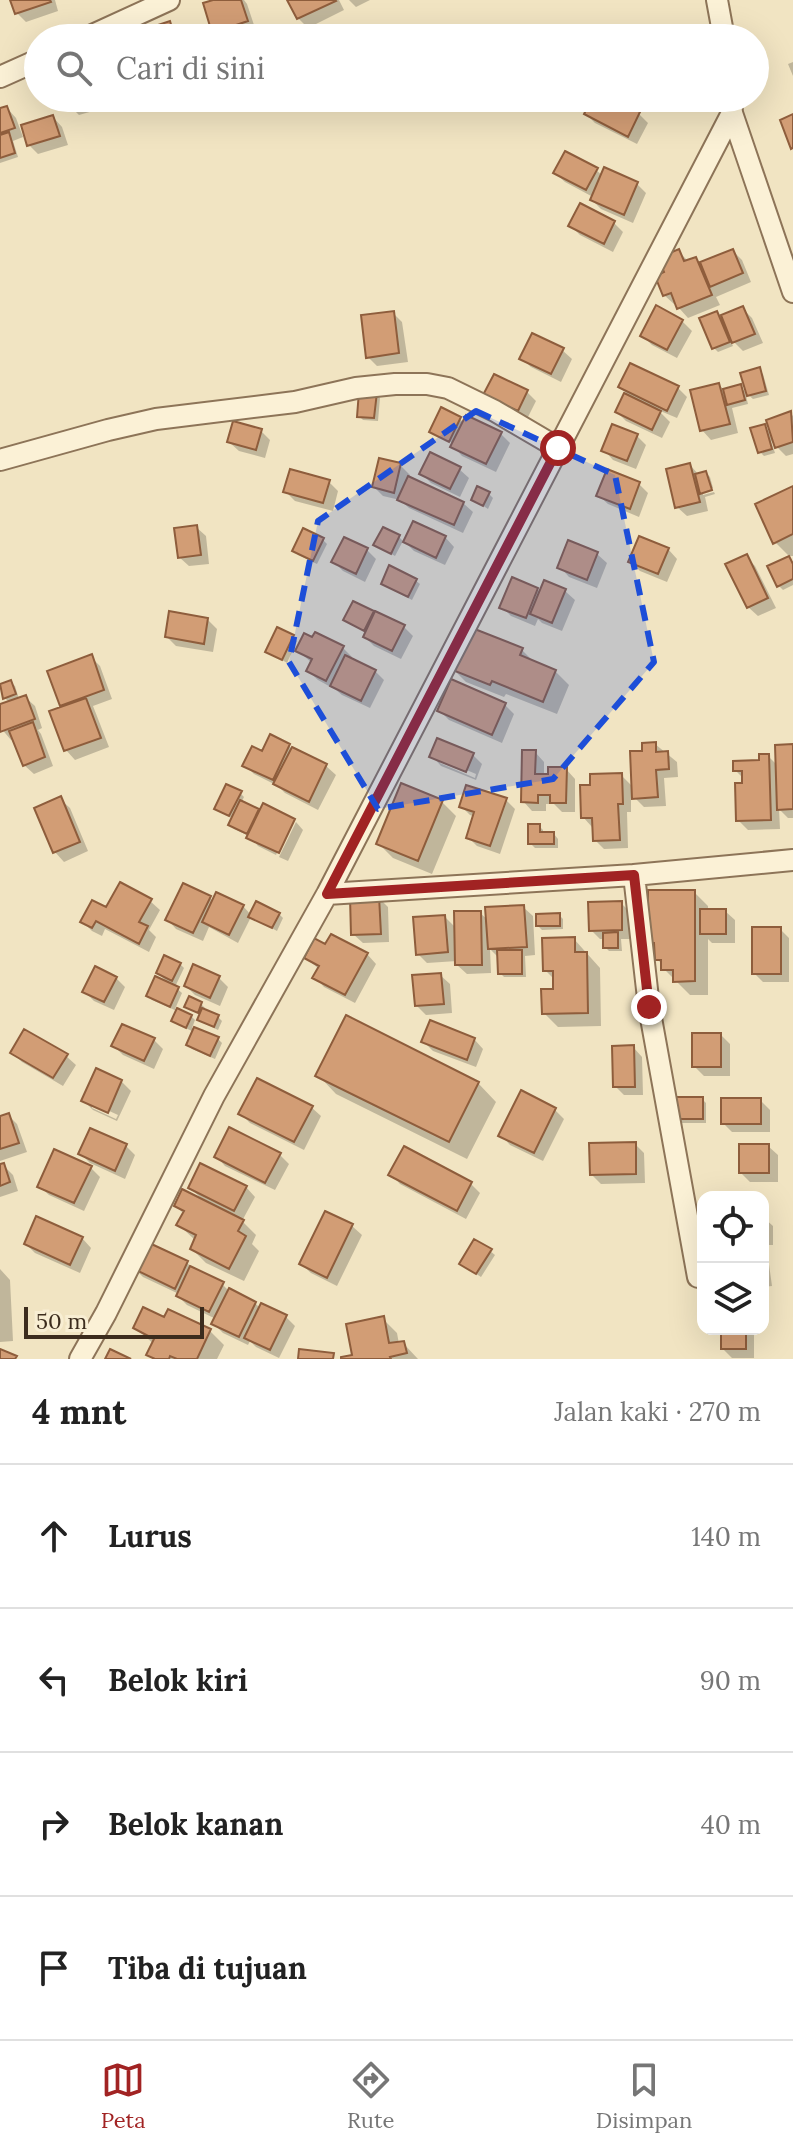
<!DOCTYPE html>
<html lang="id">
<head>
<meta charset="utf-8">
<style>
  :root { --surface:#fff; --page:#f6f6f6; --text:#222; --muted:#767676; --line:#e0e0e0; --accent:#a12323 }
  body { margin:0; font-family:Lora,serif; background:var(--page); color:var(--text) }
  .controls { position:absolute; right:24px; bottom:24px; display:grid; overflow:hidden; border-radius:16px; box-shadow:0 8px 32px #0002 }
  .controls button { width:72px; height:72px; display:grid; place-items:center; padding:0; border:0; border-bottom:2px solid var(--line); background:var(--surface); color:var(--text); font:40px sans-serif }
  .scale { position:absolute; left:24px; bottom:20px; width:180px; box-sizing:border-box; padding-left:8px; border:4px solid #3c2c1d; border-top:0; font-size:22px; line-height:28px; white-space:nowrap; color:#3c2c1d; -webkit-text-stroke:6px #f8eed3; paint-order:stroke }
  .stop { position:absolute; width:24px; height:24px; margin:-18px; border:6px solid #a12323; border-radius:50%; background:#fff }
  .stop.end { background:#a12323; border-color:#fff; box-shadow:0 2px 8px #0008 }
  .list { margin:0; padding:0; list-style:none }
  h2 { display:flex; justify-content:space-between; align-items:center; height:104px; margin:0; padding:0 32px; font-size:34px }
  h2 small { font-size:26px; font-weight:400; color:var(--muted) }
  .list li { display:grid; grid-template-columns:52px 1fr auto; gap:24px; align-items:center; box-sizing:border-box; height:144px; padding:0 32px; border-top:2px solid var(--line) }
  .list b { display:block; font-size:30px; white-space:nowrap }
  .list em { font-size:26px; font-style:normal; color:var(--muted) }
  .icon { flex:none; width:44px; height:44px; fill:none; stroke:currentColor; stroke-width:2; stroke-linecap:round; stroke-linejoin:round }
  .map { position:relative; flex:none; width:793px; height:1359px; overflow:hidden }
  .search { position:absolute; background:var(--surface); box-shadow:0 8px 32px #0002; left:24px; right:24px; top:24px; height:88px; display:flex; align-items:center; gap:20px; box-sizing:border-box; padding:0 28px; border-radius:44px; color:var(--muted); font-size:30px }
  .sheet { height:680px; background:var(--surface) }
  nav { display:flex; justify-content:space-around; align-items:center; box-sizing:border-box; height:112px; border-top:2px solid var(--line); background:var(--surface); font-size:22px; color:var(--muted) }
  nav a { display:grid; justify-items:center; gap:4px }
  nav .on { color:var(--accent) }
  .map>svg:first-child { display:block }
  .shadow { fill:#0003; fill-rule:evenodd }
  .building { fill:#d29d75; stroke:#8e5d3c; stroke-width:2 }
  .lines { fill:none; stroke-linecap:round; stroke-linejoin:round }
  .street-casing { stroke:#8d7458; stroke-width:24 }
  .street { stroke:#fbf1d6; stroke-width:20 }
  .route { stroke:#a12323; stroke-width:10 }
  .marked { fill:#1d4ed8; fill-opacity:0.2; stroke:#1d4ed8; stroke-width:6; stroke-dasharray:16 10; stroke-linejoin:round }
</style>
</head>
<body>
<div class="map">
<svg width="793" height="1359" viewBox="0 0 793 1359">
  <rect width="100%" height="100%" fill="#f1e4c2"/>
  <path class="shadow" d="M12,0H55L58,11L26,22L17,13Z
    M220,0H244L247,4L256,31L232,38H221L214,32Z
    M289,0H339L344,10L308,28L298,18Z
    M349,0H370L356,7Z
    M169,24L178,33L180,38H144Z
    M793,62V76L788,64Z
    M67,98H97L100,109L79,115L70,106Z
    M594,98H609L639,114L648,123L637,144L595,123L586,114Z
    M7,108L16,118L23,137L13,141L18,157L0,163V110Z
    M53,117L62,127L68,145L38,154L29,145Z
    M596,170L603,176L637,184L646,193L633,223L601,209L592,200L593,197L565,182L555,173Z
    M614,223L623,232L613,252L580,235L571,226Z
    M733,251L742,260L751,282L716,297L720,305L688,318L679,308L677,303L674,304L664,295L666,273L679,252L689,262L695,259L700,264Z
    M743,309L752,318L763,343L743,351L729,337L733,346L718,352L714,348L717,314L720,318Z
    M393,313L402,322L408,362L377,366L368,357Z
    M682,321L692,331L677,358L652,345L643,336Z
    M562,350L572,359L561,382L531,367L521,358Z
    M759,370L763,374L769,395L753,399L745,392L748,404L732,408L738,433L711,440L702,430L719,385L724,390L740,387L748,394Z
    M620,387L678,388L687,397L677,418L658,410L670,422L662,438L626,421L617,412L626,393Z
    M527,392L536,401L527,419L486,394Z
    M376,394L380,398L378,421L363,420L359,416Z
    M791,414L793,416V454L786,456L771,441L775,453L764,456L760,452L764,426L774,436Z
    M460,419L464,423L501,434L510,443L496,472L462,456L453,446L454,444L436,435Z
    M261,431L270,440L265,458L239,451L229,442Z
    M637,436L646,445L636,469L613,460L604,450Z
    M400,465L410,475L409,479L463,503L473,512L463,533L409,508L400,500L383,496L374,487Z
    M690,465L699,475L706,473L710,477L713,488L703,491V495L714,492L715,494L705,497L708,511L687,516L677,507Z
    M459,469L469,478L460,497L431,483L421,473Z
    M329,482L338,491L333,511L295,501L285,491Z
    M639,484L648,493L639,517L608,504L598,495Z
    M793,489V556H789L775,542Z
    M489,494L493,498L488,509L473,499Z
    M196,527L206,536L209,564L189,566L179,557Z
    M399,537L403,541L395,556L376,545Z
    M445,537L454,547L445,565L414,551L405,542Z
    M323,540L327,544L317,564L298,555L294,551Z
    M570,543L597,554L607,563L597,588L569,577L560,567Z
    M668,549L677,559L667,582L640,571L631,562Z
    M367,550L376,559L365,582L343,571L334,562Z
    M746,557L755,566L776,608L758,616L748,607Z
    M789,558L793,562V585L783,590L779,586Z
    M415,580L420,584L412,600L387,587L383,583Z
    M537,589L541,593L565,591L575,600L562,631L542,623L538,619L535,626L511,616L502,607Z
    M373,613L403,626L413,636L401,659L374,646L365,637L367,633L345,620Z
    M207,619L217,629L213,652L176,646L167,637Z
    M293,637L297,641L287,663L268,651Z
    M343,648L352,657L351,660L375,671L384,680L370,708L342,695L336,690L318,680L308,671L312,663L297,650Z
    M522,650L535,663L555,671L569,685L557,714L506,694L504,697L466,682L452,668Z
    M91,657L100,666L112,699L93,706L109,747L75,760L66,750L63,708L50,672Z
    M10,682L15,686L19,699L25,697L35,706L42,728L38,730L41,734L53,766L34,774L24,765L15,739L11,740L0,727V706L9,702L4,697L0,686Z
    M505,705L514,714L502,743L449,720L439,710Z
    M655,744L677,762L678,777L664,778L666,806L644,807L631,794V812H627L628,848L604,849L595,840L592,827L583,817L592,787L621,775L634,788L644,753Z
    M289,746L293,750L326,766L336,775L318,810L285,793L278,786L254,774L245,765L263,753Z
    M793,746V818H788L779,809L780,829L748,830L738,820L744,779L735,770L761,762L768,756L777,765Z
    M535,752L544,762V776L566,769L575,779V812H562L554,804H546V811H532L523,801Z
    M473,755L482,764L476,780L441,766L432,756ZM440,759L476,774L475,778L440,763Z
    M240,793L244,797L241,803L260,814L264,806L295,821H292L276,855L258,846L249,836L234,829L230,825L233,819L216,808Z
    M60,799L70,808L88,851L64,862L55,852Z
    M506,800L515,809L500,854L477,846L468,837L475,817L470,815L461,806Z
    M442,802L456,816L432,874L393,858L379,844Z
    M296,822L303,830L288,861L279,857Z
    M539,826L543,830V834H554L558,839V848H535L530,843Z
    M694,892L708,906V911H725L735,920V943H712L708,939V995H690L664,969V966L657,959L656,948L650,942Z
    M210,898L214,902L243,906L251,915L279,914L283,918L277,931L251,917L238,943L209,927L203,941L176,929L167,919Z
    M379,898L388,907L389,942L363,943L353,934Z
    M150,901L160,910L149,930L156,937L149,952L105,929L102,936L92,931L83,922L107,910Z
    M621,903L630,912V939H621L622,951H609L605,947V939H600L591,930Z
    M523,907L533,916L535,955L525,956L526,977H504L500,973L499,958L490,949L491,973L467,974L457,965V961L427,963L418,954L445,917L457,929L480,913L488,920Z
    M559,915L563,919V929L542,930L538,926Z
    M780,929L789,938V982H763L754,973Z
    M574,939L600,968L601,1026L558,1027L544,1013L555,991V980L545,970Z
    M367,954L376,964L355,1003L324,987L315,977L319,969L306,958Z
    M180,964L184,968L175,987L182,993L175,1009L191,1016L195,1020L192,1028L218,1039L222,1043L215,1059L192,1049L188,1045L194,1032L177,1024L173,1020L177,1011L152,1000L148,996L169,984L158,973Z
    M440,975L450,984L452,1013L426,1015L416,1005Z
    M116,978L125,987L114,1010L94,1001L85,992Z
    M219,978L228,987L220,1006L195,995L186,986Z
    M201,1004L205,1008L204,1011L218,1017L222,1021L218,1030L204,1023L200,1019L201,1015L187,1006Z
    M720,1034L730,1044V1076H704L694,1066Z
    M474,1039L483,1049L476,1067L433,1051L424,1042Z
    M154,1040L163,1049L154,1069L123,1055L114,1046Z
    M633,1047L642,1057L643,1095H624L615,1086Z
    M13,1053L66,1056L76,1065L63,1086L22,1062Z
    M318,1075L478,1083L496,1102L467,1159L336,1094Z
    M121,1081L131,1091L117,1121L93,1110L83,1100ZM92,1103L118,1115L116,1119L92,1108Z
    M702,1099L706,1103V1123H681L677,1119Z
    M760,1100L770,1110V1132H732L723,1123Z
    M311,1107L321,1116L304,1150L250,1123L241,1114Z
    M555,1110L564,1119L543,1161L510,1145L501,1135Z
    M8,1115L17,1124L27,1152L0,1161V1118Z
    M635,1144L644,1153L645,1183L601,1184L592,1175Z
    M126,1146L135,1155L125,1179L90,1163L81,1154Z
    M768,1146L778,1155V1182H750L741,1173Z
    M280,1155L289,1164L275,1190L225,1166L216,1156Z
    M3,1165L13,1175L18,1191L0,1197V1166Z
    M91,1168L100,1177L84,1211L49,1195L39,1186Z
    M391,1174L471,1184L480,1193L466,1219L400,1184Z
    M246,1187L255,1197L242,1221L256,1235L252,1244L259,1251L244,1281L206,1263L192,1249L196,1241L179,1225L184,1214L176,1206L203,1200L190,1188Z
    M326,1213L352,1226L362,1235L337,1286L311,1273L301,1264Z
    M763,1217L773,1226V1245H763Z
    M82,1238L91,1248L80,1273L35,1253L26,1244Z
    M146,1243L187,1263L196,1271L222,1284L229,1291L255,1303L261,1309L286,1317L295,1326L279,1358L256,1347L250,1341L248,1345L223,1333L214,1324L216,1319L187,1305L178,1296L179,1294L143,1277L134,1268Z
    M490,1251L495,1255L481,1277L461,1264Z
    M763,1252L768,1257L772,1286L763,1287Z
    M0,1269L10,1280L13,1341L0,1342Z
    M383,1319L397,1333L399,1344L403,1343L418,1359H343L355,1357Z
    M165,1320L210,1331L224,1345L217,1359H153L149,1355L154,1344L135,1328Z
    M723,1329H754V1358H732L723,1349Z"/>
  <path class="building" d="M10,0H50L51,2L15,14Z
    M213,0H241L248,21L212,33L203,3Z
    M287,0H335L336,1L297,19Z
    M170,21L175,38H142L140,31Z
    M65,98H92V100L68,107Z
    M592,98H613L640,112L628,137L584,114Z
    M7,106L15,128L0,133V108Z
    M793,114V148L791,149L780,120Z
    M53,115L60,136L27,146L21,125Z
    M9,132L15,153L0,158V135Z
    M565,151L598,168L586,190L553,173Z
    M604,167L638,182L624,215L590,200Z
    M580,203L615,221L604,244L568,226Z
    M679,249L684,261L696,257L712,295L677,309L671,293L663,296L655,276L664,272L658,258Z
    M733,249L743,273L710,287L700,262Z
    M656,305L683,320L667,350L640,336Z
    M743,306L755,334L732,343L721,315Z
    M394,311L399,353L366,358L361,315Z
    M717,311L730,342L712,349L699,318Z
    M532,333L564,348L551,374L519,359Z
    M630,363L679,386L667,411L618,387Z
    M760,367L766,391L747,396L740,373Z
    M494,374L528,390L518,411L483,395Z
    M719,383L730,424L700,431L690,390Z
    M741,384L745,400L727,405L723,389Z
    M359,391L377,392L374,418L357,417Z
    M624,393L661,411L652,430L615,412Z
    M441,407L461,417L449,442L429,432Z
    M791,411L793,442L775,448L766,420Z
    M466,415L502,432L486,464L450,447Z
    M233,421L262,429L256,450L227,442Z
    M612,424L638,434L627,461L601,451Z
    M765,424L772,449L758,453L750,428Z
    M430,452L461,467L450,489L419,474Z
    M379,458L401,463L394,493L372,487Z
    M690,463L700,502L675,508L666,469Z
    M290,469L330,480L323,503L283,492Z
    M607,469L640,482L630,509L596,496Z
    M706,471L712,490L700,494L695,474Z
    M408,476L464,502L454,525L397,500Z
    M477,486L490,492L483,506L471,500Z
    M793,486V534L773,544L755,504Z
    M413,521L446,536L436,558L403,542Z
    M197,525L201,555L178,558L174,528Z
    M383,527L400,535L391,554L373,545Z
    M303,528L324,538L313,561L292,551Z
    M639,536L669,548L658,574L628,562Z
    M344,537L368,548L356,574L331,562Z
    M568,540L598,552L587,580L557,568Z
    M747,554L768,598L747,608L725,564Z
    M789,556L793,564V579L777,587L767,566Z
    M389,565L417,579L408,597L381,584Z
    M512,577L538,588L526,618L499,608Z
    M544,580L566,589L552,623L530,614Z
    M353,601L374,611L364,631L343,620Z
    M169,611L208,618L204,644L165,637Z
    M375,611L405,625L392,651L363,637Z
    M467,626L523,648L520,655L556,670L543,702L492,681L490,685L450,669Z
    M277,627L294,635L282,660L265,652Z
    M315,632L344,646L326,681L306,671L312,659L295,651L304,633L312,637Z
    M92,654L104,690L60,706L47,671Z
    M345,655L376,670L361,701L330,686Z
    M451,679L506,703L492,735L437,711Z
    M11,680L16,694L3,699L0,684Z
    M26,695L35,719L0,732V704Z
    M86,698L101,738L64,751L49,711Z
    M33,722L45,757L23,766L9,731Z
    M270,734L290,744L273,780L242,766L252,746L262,751Z
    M437,738L474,753L466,772L429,757Z
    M656,742V752L668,751L669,769L656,770L658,797L632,799L630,751H642V743Z
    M793,744V809L777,810L775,745Z
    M292,747L327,764L309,802L273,784Z
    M522,750H536L535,774H548V767H567L566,803H550V795H538V803L521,802Z
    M759,754H769L771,820L736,821L735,783H742V771H733V761L759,760Z
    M622,773L623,804H618L620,840L593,841L592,818H581L580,785H590V774Z
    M401,783L443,800L418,861L376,844Z
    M226,784L242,791L229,816L214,809Z
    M466,785L507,798L490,846L466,838L474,812L459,807Z
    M61,796L80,842L53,853L34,808Z
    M240,800L259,809L247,834L228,825Z
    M263,803L295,819L279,853L246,838Z
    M528,824H540V832H554V844H528Z
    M120,882L152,899L139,922L148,926L139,944L96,921L92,928L80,922L92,900L106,907Z
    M183,883L211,896L193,933L165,920Z
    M648,890H695V981L673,982V970H661V960H655L654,943H648Z
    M216,892L244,905L229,935L202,922Z
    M379,896L381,934L351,935L350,897Z
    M256,901L280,913L272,928L248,917Z
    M622,901V930L589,931L588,902Z
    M524,905L527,947L488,949L485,907Z
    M700,909H726V934H700Z
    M454,911H481L482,965H455Z
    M560,913V926H536V914Z
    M445,915L448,952L416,955L413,917Z
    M752,927H781V974H752Z
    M618,932V948H603V933Z
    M331,934L368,953L345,995L312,978L319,966L304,958L314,938L325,944Z
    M575,937V952H587L588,1013L542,1014L541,989H553V971H543L542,938Z
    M497,950H522V974H498Z
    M164,955L181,963L172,981L156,973Z
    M193,964L220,976L210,998L184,986Z
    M95,966L117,977L104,1002L82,992Z
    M441,973L444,1004L415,1006L412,975Z
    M155,976L179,987L170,1007L146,996Z
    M189,996L202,1002L198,1013L184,1007Z
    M177,1008L192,1015L186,1028L171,1021Z
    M202,1008L219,1015L214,1027L197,1020Z
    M346,1015L479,1082L449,1142L315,1076Z
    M430,1020L475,1038L467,1060L421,1042Z
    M122,1024L155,1038L144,1061L111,1046Z
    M194,1027L219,1037L210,1056L186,1045Z
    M24,1029L68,1054L53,1078L10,1053Z
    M692,1033H721V1067H692Z
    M634,1045L635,1087H613L612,1046Z
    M96,1068L122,1080L108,1113L81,1101Z
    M257,1078L313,1106L294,1142L238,1114Z
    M521,1090L556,1108L534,1153L498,1136Z
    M675,1097H703V1119H675Z
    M721,1098H761V1124H721Z
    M9,1113L19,1143L0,1149V1116Z
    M229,1127L281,1153L265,1183L214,1157Z
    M90,1128L127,1144L115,1171L78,1154Z
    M636,1142V1174L590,1175L589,1143Z
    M739,1144H769V1173H739Z
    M404,1146L472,1182L457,1211L388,1175Z
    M54,1149L92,1166L74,1203L37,1187Z
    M4,1163L10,1182L0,1186V1164Z
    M200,1163L247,1186L234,1211L188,1188Z
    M182,1189L244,1220L238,1231L246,1236L229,1269L190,1249L196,1235L176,1225L184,1211L174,1206Z
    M325,1211L353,1224L327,1278L299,1264Z
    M36,1216L83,1237L70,1265L24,1244Z
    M474,1239L492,1249L476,1274L459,1264Z
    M145,1241L188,1261L175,1289L132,1268Z
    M190,1266L224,1282L209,1312L176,1296Z
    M229,1288L256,1302L239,1337L211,1324Z
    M261,1303L287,1315L270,1350L244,1338Z
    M143,1307L164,1317L168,1309L211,1329L197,1359H177L170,1356L169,1359H155L146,1355L154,1339L133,1328Z
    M384,1316L389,1343L404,1341L407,1353L390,1357L391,1359H341V1357L352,1355L346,1324Z
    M721,1329H746V1349H721Z
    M0,1349L17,1356L15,1359H0Z
    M110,1349L131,1359H105Z
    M299,1349L334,1353L333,1359H298Z"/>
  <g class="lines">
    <defs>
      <path id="street" d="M717,0L724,38
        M86,38L169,0
        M0,77L38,60
        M731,98L732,113L793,292
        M0,460L108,430L156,419L295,402L356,388L395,384H427L448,388L495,411L558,448
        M634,875L649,1007L698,1277
        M327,894L634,875L793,860
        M80,1359L106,1313L214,1096L327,894L732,113"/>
    </defs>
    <use href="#street" class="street-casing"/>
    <use href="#street" class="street"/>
  </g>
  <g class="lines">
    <path class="route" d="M558,448L327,894L634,875L649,1007"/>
  </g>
  <path class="marked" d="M476,411L615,475L654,662L553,779L378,809L289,662L318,521Z"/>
</svg>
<div class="controls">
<button><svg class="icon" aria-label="locate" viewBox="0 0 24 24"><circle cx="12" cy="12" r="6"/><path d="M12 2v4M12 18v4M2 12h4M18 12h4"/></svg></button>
<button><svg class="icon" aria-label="layers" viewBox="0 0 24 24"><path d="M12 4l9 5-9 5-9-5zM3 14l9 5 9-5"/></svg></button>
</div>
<div class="scale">50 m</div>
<div class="stop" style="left:558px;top:448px"></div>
<div class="stop end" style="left:649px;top:1007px"></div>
<div class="search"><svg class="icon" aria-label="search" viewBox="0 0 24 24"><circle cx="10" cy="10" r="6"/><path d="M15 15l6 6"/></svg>Cari di sini</div>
</div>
<section class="sheet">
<h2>4 mnt<small>Jalan kaki · 270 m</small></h2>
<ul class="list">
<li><svg class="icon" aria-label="ahead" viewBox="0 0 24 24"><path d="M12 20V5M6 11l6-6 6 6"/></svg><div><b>Lurus</b></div><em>140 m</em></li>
<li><svg class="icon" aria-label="left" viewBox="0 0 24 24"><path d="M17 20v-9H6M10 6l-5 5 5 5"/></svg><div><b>Belok kiri</b></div><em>90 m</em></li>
<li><svg class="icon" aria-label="right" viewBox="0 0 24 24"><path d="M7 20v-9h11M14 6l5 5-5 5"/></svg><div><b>Belok kanan</b></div><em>40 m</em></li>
<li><svg class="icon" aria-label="arrive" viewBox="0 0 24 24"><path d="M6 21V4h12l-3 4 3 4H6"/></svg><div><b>Tiba di tujuan</b></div></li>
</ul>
</section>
<nav>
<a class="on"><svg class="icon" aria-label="map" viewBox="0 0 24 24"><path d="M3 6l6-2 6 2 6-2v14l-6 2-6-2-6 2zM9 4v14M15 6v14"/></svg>Peta</a>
<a><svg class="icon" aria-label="directions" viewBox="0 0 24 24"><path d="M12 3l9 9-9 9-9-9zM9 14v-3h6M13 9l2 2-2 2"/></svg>Rute</a>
<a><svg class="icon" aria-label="saved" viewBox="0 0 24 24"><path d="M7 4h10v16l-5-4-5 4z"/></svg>Disimpan</a>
</nav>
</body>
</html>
